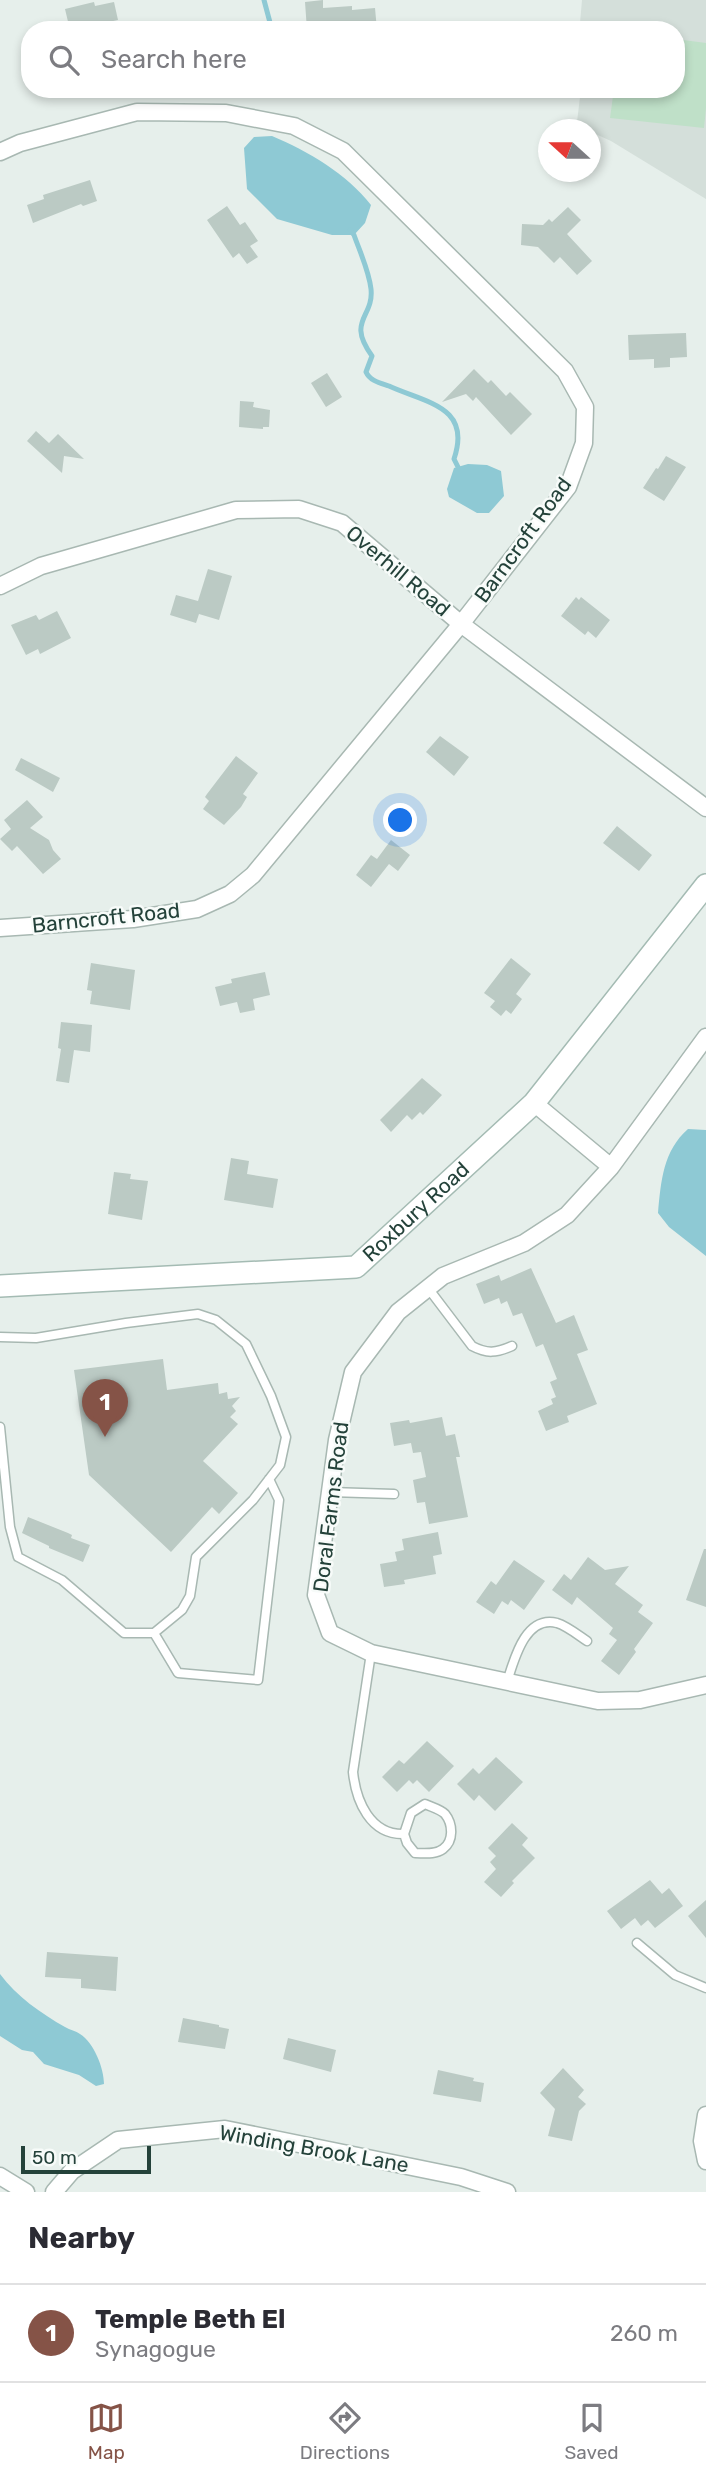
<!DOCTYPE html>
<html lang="en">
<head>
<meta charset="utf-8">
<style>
  :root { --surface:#fff; --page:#f2f2f3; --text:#2b2b33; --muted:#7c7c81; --line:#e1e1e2; --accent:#855347 }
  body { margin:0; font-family:Rubik,sans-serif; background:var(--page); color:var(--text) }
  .compass { position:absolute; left:538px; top:119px; width:63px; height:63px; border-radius:50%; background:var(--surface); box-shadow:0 4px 10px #0003; rotate:291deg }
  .scale { position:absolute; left:21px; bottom:18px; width:130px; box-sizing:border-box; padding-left:7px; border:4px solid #24423a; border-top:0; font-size:19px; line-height:24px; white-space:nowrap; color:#24423a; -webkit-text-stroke:5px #f7fbf9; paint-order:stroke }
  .you { position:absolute; left:401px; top:821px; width:24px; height:24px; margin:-18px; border:5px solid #fff; border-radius:50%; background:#1a73e8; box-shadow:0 0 0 10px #1a73e833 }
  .badge { display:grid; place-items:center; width:46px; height:46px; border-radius:50%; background:var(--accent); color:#fff; font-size:23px; font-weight:700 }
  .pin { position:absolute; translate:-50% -58px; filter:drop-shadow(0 2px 4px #0008) }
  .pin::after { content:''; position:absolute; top:37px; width:24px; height:21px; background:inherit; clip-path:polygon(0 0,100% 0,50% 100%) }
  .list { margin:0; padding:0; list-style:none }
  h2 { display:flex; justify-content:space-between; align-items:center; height:91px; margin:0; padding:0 28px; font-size:30px }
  h2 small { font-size:23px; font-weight:400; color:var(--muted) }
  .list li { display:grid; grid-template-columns:46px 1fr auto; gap:21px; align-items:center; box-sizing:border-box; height:98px; padding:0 28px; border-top:2px solid var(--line) }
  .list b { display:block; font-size:26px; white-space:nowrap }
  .list p { margin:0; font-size:23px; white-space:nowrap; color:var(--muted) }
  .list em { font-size:23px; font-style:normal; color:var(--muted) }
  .icon { flex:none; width:38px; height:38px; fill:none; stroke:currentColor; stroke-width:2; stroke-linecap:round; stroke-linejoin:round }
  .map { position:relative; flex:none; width:706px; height:2192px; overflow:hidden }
  .search { position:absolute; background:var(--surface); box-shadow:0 4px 10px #0003; left:21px; right:21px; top:21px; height:77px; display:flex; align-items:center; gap:18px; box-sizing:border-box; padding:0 24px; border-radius:28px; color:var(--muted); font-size:26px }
  .sheet { height:189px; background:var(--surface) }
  nav { display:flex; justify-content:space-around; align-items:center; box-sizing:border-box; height:98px; border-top:2px solid var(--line); background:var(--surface); font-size:19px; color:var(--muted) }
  nav a { display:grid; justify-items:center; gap:4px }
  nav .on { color:var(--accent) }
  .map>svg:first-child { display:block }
  .built { fill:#d4dfda }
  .green { fill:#bfe0c8 }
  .water { fill:#8ec9d4 }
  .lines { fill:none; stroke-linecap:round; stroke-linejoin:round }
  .stream { stroke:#8ec9d4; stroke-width:5 }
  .building { fill:#bbcac4 }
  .lane-casing { stroke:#a8b8b2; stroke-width:11 }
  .street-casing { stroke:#a8b8b2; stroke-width:19 }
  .secondary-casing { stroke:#a4bbb3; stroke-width:24 }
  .lane { stroke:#fff; stroke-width:8 }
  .street { stroke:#fff; stroke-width:16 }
  .secondary { stroke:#fff; stroke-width:21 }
  .labels { text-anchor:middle; stroke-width:5; stroke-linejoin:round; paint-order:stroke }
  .street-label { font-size:21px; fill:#24423a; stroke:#f7fbf9 }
</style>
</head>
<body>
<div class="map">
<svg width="706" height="2192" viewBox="0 0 706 2192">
  <rect width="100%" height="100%" fill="#e6efeb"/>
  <path class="built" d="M582,0H706V199L611,141L591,132L590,130H576L581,89H676V30H583L580,23Z"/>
  <path class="green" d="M676,39L706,43V108L704,128L610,118L614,89H676Z"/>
  <path class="water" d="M272,136C308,151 347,174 371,205L365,223L354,235H332L277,219L247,189L244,148L254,137Z
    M468,464L487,465L501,471L504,496L489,513H477L449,497L447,489L454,468Z
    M688,1129L706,1130V1256L669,1227L658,1213C661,1181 663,1151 688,1129Z
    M0,1974C16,1996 42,2014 65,2027C70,2030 76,2031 80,2034C94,2043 104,2068 104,2084L96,2086L79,2075L44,2064L33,2052L22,2050L0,2036Z"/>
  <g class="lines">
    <path class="stream" d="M264,0L272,30
      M350,230L354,235C360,252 369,271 371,289C374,318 346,320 372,356L366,372C370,381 380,383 389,386C426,403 472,406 454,459L458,467"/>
  </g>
  <path class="building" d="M323,0V8L352,6V10L375,8L377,30H307L305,2Z
    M94,2L95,6L114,2L118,20L99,24L89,30H70L65,9Z
    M90,180L97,201L83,206L81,204L33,223L27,205L44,199L43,195Z
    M227,206L240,225L245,222L258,241L250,246L258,257L247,264L239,253L233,258L207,220Z
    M568,207L581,220L567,234L592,261L577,275L560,257L554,263L538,247L521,245L522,224L543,225L549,219L552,222Z
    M686,333L687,357L670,358V367L654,368V359L629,360L628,335Z
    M474,369L488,383L491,380L506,396L510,392L532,414L511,435L476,397L473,401L466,394L442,402Z
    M327,373L342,397L326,407L311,383Z
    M240,401L254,402L253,407L270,410L269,427H263V429L239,427Z
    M36,431L49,443L58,434L84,459L64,456L62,473L27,441Z
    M666,456L686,467L664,501L643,488L656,468L658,469Z
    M208,569L232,576L219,620L199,614L196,623L170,615L176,595L198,601Z
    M576,597L579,600L581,597L610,620L596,638L588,631L585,635L561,616Z
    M57,611L71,638L40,654L38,649L26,655L11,625L36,615L39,620Z
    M440,736L469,757L454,776L426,752Z
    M236,756L258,773L243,794L247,797L241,807L224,825L203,809L209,801L205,797L207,794Z
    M21,758L60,778L53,792L15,770Z
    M27,800L43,817L30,828L49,840L53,850L61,859L43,874L17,846L12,851L0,839L11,829L4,820Z
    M617,826L652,855L639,871L603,843Z
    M391,840L410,855L398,871L389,864L371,887L356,875L371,855L377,859Z
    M511,958L531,974L516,994L522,999L511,1014L506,1010L501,1016L490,1007L495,1001L484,993Z
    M91,963L135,970L130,1010L90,1004L92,991L87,990Z
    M265,972L270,995L253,999L255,1010L240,1013L237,1002L220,1006L215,987L232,983L231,979Z
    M61,1022L92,1025L90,1052L74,1050L69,1083L56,1081L61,1049L58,1048Z
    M422,1078L442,1095L423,1115L420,1112L412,1120L407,1115L391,1132L380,1120Z
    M231,1158L249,1161L247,1174L278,1179L273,1208L224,1200Z
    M114,1172L131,1174L130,1179L148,1181L142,1220L108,1214Z
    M531,1268L556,1323L574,1315L588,1350L577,1354L597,1404L567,1416L569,1422L546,1431L538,1411L553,1404L551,1399L556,1397L550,1382L557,1379L543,1344L536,1347L522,1313L513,1316L507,1301L501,1304L499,1298L484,1304L476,1284L499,1275L501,1281Z
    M163,1359L167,1390L218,1383L219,1394L227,1392L228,1399L240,1397L232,1406L236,1411L230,1417L238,1424L203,1461L238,1493L219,1514L212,1507L171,1552L89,1475L74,1370Z
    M442,1417L446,1436L455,1434L460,1457H456L468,1517L429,1524L425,1502L417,1503L413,1480L426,1477L421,1452L413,1453L411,1443L394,1446L390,1423L409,1420L410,1423Z
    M28,1517L68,1533L72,1535L71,1538L90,1545L83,1562L49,1548V1546L22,1533Z
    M438,1532L442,1554L433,1556L436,1574L404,1580L405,1584L384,1587L380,1564L397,1561L395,1552L404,1550L402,1539Z
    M704,1549H706V1607L686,1600Z
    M588,1557L605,1570L629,1566L615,1584L643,1605L638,1612L653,1623L634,1649L636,1652L619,1675L601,1661L617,1640L609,1634L613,1628L577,1597L572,1605L552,1590L564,1574L571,1580Z
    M514,1560L545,1581L524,1610L511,1600L508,1605L502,1601L494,1614L476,1602L491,1581L496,1585Z
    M427,1741L454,1766L429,1792L417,1780L413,1784L409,1780L397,1792L382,1777L399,1760L404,1764Z
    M496,1757L523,1782L495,1811L479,1795L474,1801L457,1784L473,1768L479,1774Z
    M512,1823L528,1838L522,1845L535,1858L512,1881L514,1883L501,1897L484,1882L496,1869L490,1862L496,1856L488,1848Z
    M650,1880L662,1894L669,1888L683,1906L655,1928L648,1920L641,1926L635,1918L621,1929L607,1911Z
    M706,1900V1938L688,1916Z
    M47,1952L118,1957L116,1991L81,1988V1979L45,1977Z
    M183,2018L219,2025V2027L229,2029L225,2049L178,2042Z
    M288,2038L336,2050L331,2072L283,2059Z
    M563,2068L584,2090L578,2097L586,2104L579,2111L572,2141L548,2136L555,2109L540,2093Z
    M438,2070L474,2078L473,2081L484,2083L481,2102L433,2094Z"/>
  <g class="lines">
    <defs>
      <path id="lane" d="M428,1288L472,1346C487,1354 496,1353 512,1346
        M0,1427L10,1527L18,1557L62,1580L124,1633H154L182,1610L190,1596L196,1557L253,1500L280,1465L286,1437L271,1396L246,1344L216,1320L198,1314L126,1323L36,1338L0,1337
        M330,1492L394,1494
        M154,1633L178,1673L258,1680L279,1500L269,1479
        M371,1653L353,1772C356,1801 370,1835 404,1834L411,1813L425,1804C431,1807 440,1809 445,1814C453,1824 454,1841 443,1849C435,1855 424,1853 415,1853L407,1843L404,1834
        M507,1682C514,1660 525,1615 557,1623C567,1626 578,1635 587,1641
        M637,1943L675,1975L706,1988"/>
      <path id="street" d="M0,152L20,143L137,112L226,113L294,126L343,151L565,371L585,407L584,443L568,487L461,624L253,875L230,894L197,909L133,919L0,928
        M0,586L41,566L236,510L299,509L342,523L461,624L706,808
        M706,1037L611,1167L567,1215L524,1243L443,1276L398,1312L353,1372L337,1440L316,1595L330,1633L371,1653L598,1701L640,1700L706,1685
        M534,1103L611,1167
        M706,2115L702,2141L706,2161
        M0,2176L26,2192
        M54,2192L72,2171L118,2140L225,2129L461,2177L507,2192"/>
      <g id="secondary">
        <path id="s1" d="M0,1286L356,1267L534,1103L706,885"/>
      </g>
    </defs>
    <use href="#lane" class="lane-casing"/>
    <use href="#street" class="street-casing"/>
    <use href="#secondary" class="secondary-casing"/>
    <use href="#lane" class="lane"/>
    <use href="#street" class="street"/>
    <use href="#secondary" class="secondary"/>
  </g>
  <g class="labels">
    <g class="street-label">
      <text transform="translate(523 540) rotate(-54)" y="7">Barncroft Road</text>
      <text transform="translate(398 571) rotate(40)" y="7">Overhill Road</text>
      <text transform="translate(106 918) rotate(-6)" y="7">Barncroft Road</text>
      <text dy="7" stroke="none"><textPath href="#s1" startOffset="438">Roxbury Road</textPath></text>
      <text transform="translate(331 1507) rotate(-83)" y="7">Doral Farms Road</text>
      <text transform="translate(314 2149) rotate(10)" y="7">Winding Brook Lane</text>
    </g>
  </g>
</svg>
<svg class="compass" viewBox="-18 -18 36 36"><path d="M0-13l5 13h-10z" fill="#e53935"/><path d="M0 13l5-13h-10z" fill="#7c7c81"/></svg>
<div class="scale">50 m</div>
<div class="you"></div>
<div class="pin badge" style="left:105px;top:1437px">1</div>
<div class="search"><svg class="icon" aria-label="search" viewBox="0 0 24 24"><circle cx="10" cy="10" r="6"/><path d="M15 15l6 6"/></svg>Search here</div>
</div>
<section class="sheet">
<h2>Nearby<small></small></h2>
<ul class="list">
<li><span class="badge">1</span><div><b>Temple Beth El</b><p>Synagogue</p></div><em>260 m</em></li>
</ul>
</section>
<nav>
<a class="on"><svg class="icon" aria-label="map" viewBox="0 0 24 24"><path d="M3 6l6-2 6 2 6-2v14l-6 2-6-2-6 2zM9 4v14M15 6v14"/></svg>Map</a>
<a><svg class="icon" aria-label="directions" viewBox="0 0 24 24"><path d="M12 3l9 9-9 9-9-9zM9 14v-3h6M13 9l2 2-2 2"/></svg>Directions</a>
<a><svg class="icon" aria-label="saved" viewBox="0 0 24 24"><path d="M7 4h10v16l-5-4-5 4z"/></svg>Saved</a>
</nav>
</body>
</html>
